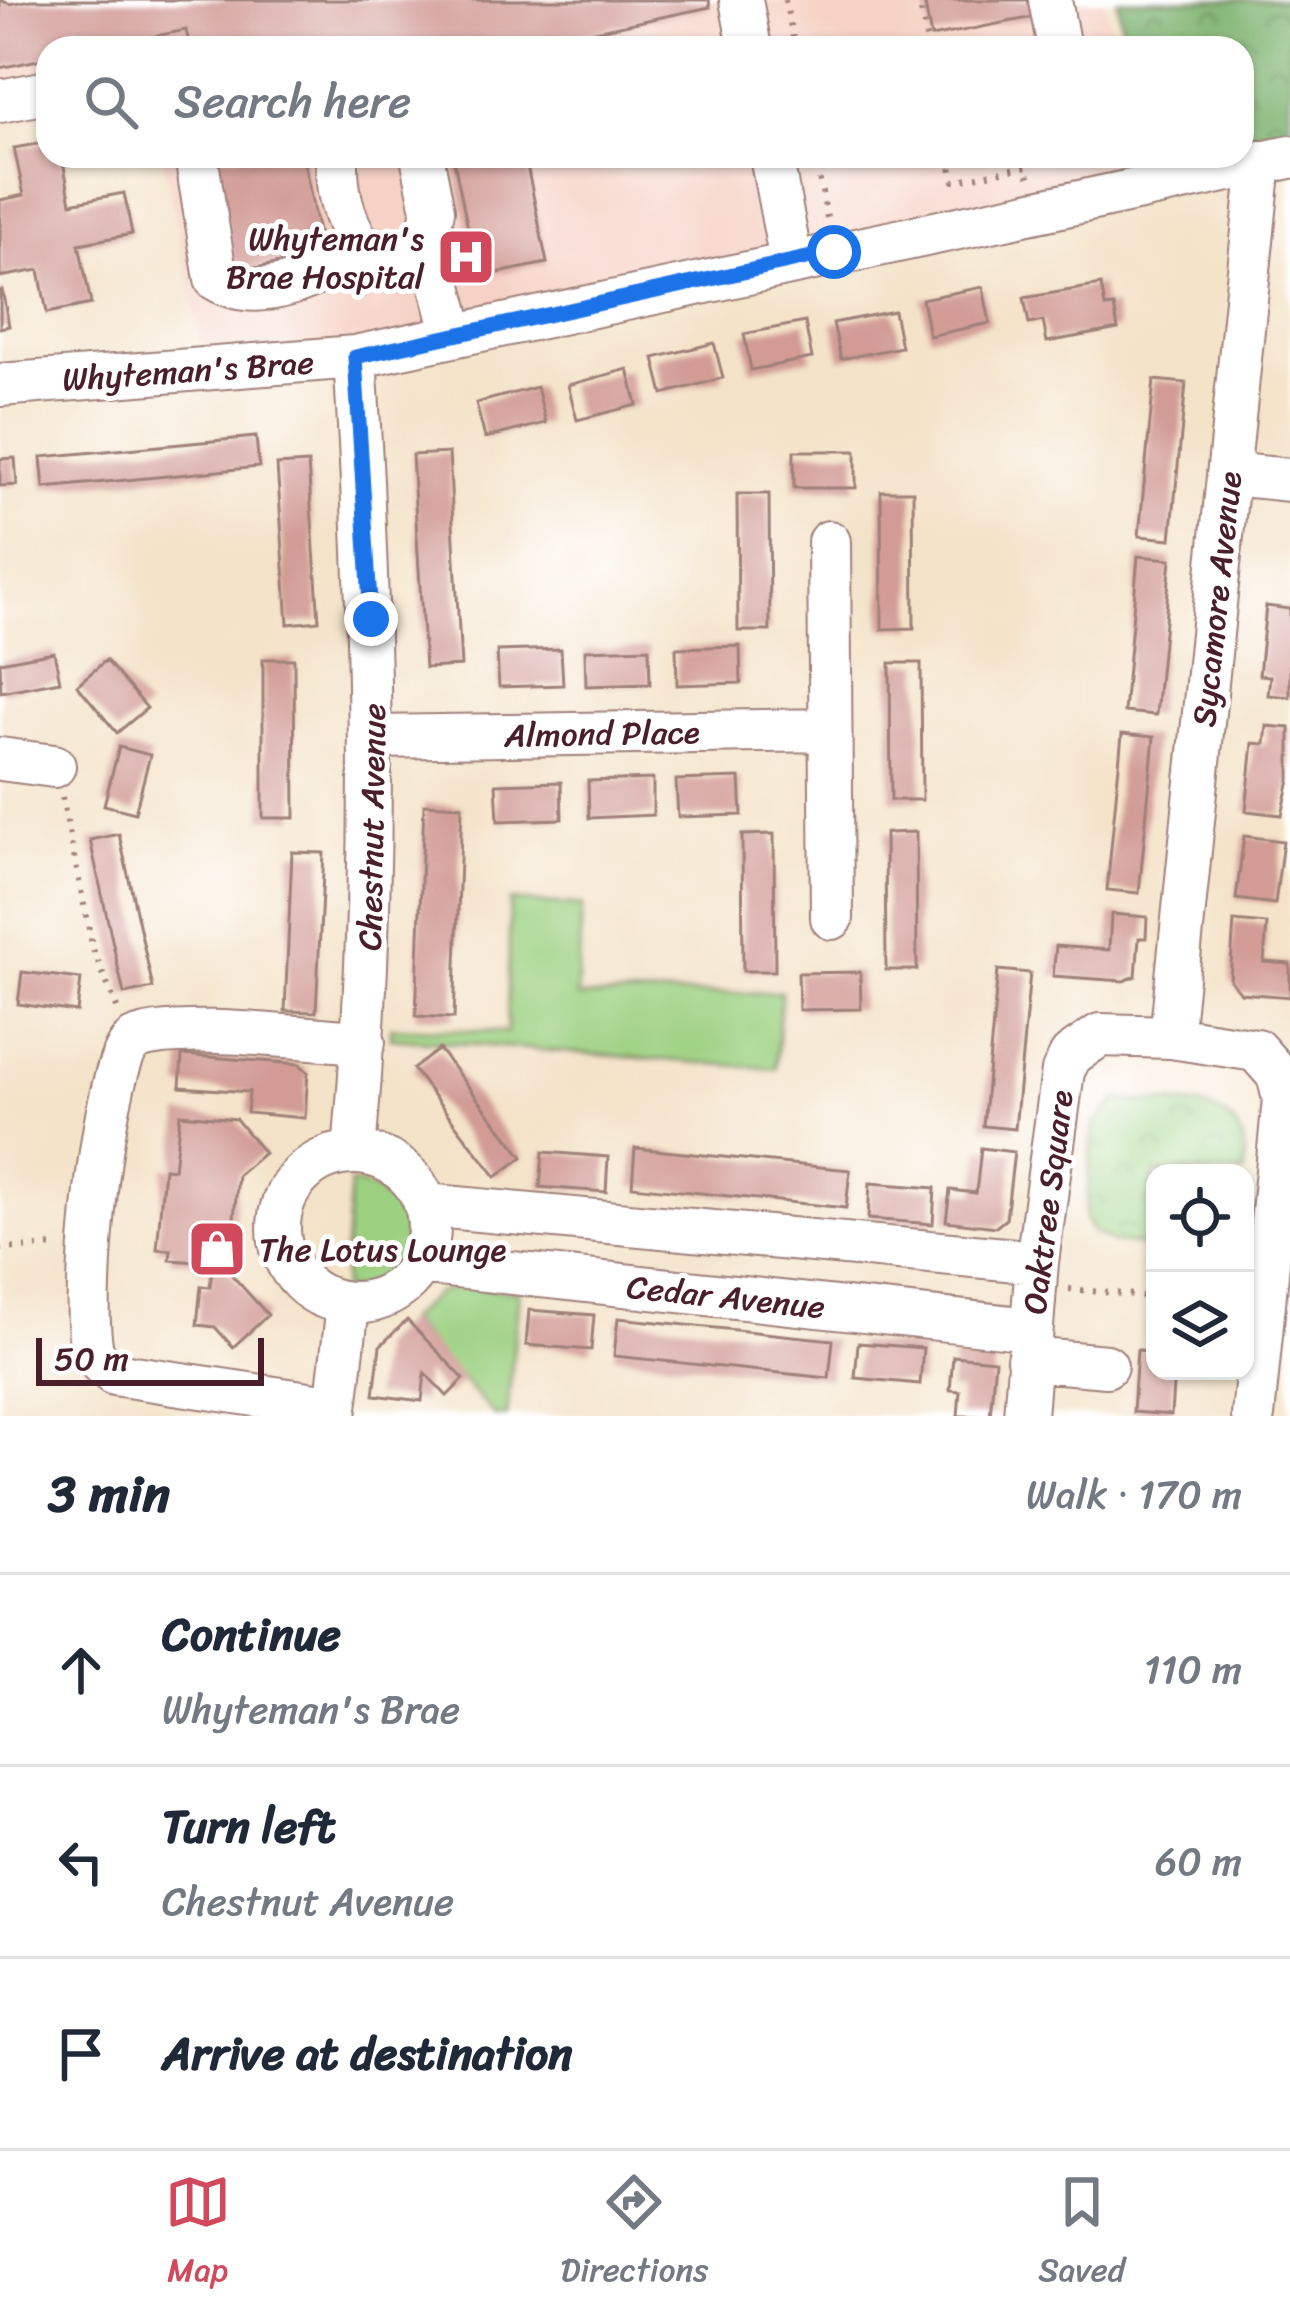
<!DOCTYPE html>
<html lang="en">
<head>
<meta charset="utf-8">
<style>
  :root { --surface:#fff; --page:#f6f6f7; --text:#1f2937; --muted:#747a83; --line:#e0e1e3; --accent:#d1495b }
  body { margin:0; font-family:Sriracha,sans-serif; background:var(--page); color:var(--text) }
  .controls { position:absolute; right:36px; bottom:36px; display:grid; overflow:hidden; border-radius:24px; box-shadow:0 3px 9px #0004 }
  .controls button { width:108px; height:108px; display:grid; place-items:center; padding:0; border:0; border-bottom:3px solid var(--line); background:var(--surface); color:var(--text); font:60px sans-serif }
  .scale { position:absolute; left:36px; bottom:30px; width:228px; box-sizing:border-box; padding-left:12px; border:6px solid #4a1f2b; border-top:0; font-size:33px; line-height:42px; white-space:nowrap; color:#4a1f2b; -webkit-text-stroke:9px #fff; paint-order:stroke }
  .stop { position:absolute; width:36px; height:36px; margin:-27px; border:9px solid #1a73e8; border-radius:50%; background:#fff }
  .stop.end { background:#1a73e8; border-color:#fff; box-shadow:0 3px 12px #0008 }
  .list { margin:0; padding:0; list-style:none }
  h2 { display:flex; justify-content:space-between; align-items:center; height:156px; margin:0; padding:0 48px; font-size:51px }
  h2 small { font-size:39px; font-weight:400; color:var(--muted) }
  .list li { display:grid; grid-template-columns:78px 1fr auto; gap:36px; align-items:center; box-sizing:border-box; height:192px; padding:0 48px; border-top:3px solid var(--line) }
  .list b { display:block; font-size:45px; white-space:nowrap }
  .list p { margin:0; font-size:39px; white-space:nowrap; color:var(--muted) }
  .list em { font-size:39px; font-style:normal; color:var(--muted) }
  .icon { flex:none; width:66px; height:66px; fill:none; stroke:currentColor; stroke-width:2; stroke-linecap:round; stroke-linejoin:round }
  .map { position:relative; flex:none; width:1290px; height:1416px; overflow:hidden }
  .search { position:absolute; background:var(--surface); box-shadow:0 3px 9px #0004; left:36px; right:36px; top:36px; height:132px; display:flex; align-items:center; gap:30px; box-sizing:border-box; padding:0 42px; border-radius:36px; color:var(--muted); font-size:45px }
  .sheet { height:732px; background:var(--surface) }
  nav { display:flex; justify-content:space-around; align-items:center; box-sizing:border-box; height:168px; border-top:3px solid var(--line); background:var(--surface); font-size:33px; color:var(--muted) }
  nav a { display:grid; justify-items:center; gap:6px }
  nav .on { color:var(--accent) }
  .map>svg:first-child { display:block }
  .built { fill:#f6d1c5 }
  .green { fill:#9dd182; stroke:#747856; stroke-width:3 }
  .forest { fill:url(#forest-crowns); stroke:#64694e; stroke-width:3 }
  .park { fill:url(#park-crowns); stroke:#747856; stroke-width:3 }
  .building { fill:#d29b96 }
  .lines { fill:none; stroke-linecap:round; stroke-linejoin:round }
  .minor-casing { stroke:#9f817a; stroke-width:46 }
  .path { stroke:#9f817a; stroke-width:6; stroke-dasharray:3 9; stroke-linecap:butt }
  .minor { stroke:#fff; stroke-width:42 }
  .route { stroke:#1a73e8; stroke-width:15 }
  .labels { text-anchor:middle; stroke-width:10; stroke-linejoin:round; paint-order:stroke }
  .poi-label { font-size:33px; fill:#4a1f2b; stroke:#fff; text-anchor:end }
  .street-label { font-size:33px; fill:#4a1f2b; stroke:#fff }
</style>
</head>
<body>
<div class="map">
<svg width="1290" height="1416" viewBox="0 0 1290 1416">
  <defs>
    <pattern id="forest-crowns" width="20" height="18" patternUnits="userSpaceOnUse" patternTransform="scale(3)"><rect width="20" height="18" fill="#7eb370"/><path d="M2 6a3 3 0 1 1 6 0M12 15a3 3 0 1 1 6 0" fill="none" stroke="#69915c"/></pattern>
    <pattern id="park-crowns" width="20" height="18" patternUnits="userSpaceOnUse" patternTransform="scale(3)"><rect width="20" height="18" fill="#9dd182"/><path d="M2 6a3 3 0 1 1 6 0M12 15a3 3 0 1 1 6 0" fill="none" stroke="#89b370"/></pattern>
  </defs>
  <rect width="100%" height="100%" fill="#fff"/>
  <filter id="ink" filterUnits="userSpaceOnUse"><feTurbulence type="fractalNoise" baseFrequency=".00833" numOctaves="2"/><feDisplacementMap in="SourceGraphic" scale="24" xChannelSelector="R" yChannelSelector="G"/><feConvolveMatrix kernelMatrix="1 2 1 2 8 2 1 2 1" color-interpolation-filters="sRGB"/></filter>
  <filter id="wash" filterUnits="userSpaceOnUse"><feTurbulence type="fractalNoise" baseFrequency=".004" numOctaves="4" result="noise"/><feDisplacementMap in="SourceGraphic" scale="48" xChannelSelector="R" yChannelSelector="G"/><feGaussianBlur stdDeviation="2.7" result="paint"/><feColorMatrix in="noise" values="0 0 0 0 0 0 0 0 0 0 0 0 0 0 0 0 0 1.4 0 .05"/><feComposite in="paint" operator="in"/></filter>
  <g filter="url(#wash)">
    <rect width="100%" height="100%" fill="#f4e3c9"/>
    <path class="built" d="M0,0H1105L1115,48H48V116L0,125Z
      M162,156H1136L1139,171L357,343L203,349Z"/>
    <path class="green" d="M510,901L582,906L577,997L781,992L776,1069L391,1038V1027L507,1032Z
      M350,1183C425,1192 422,1288 342,1290Z
      M457,1287L519,1291L507,1416H495L407,1320L437,1293Z"/>
    <path class="forest" d="M1117,0H1290V127L1242,134V48H1126Z"/>
    <path class="park" d="M1117,1100C1178,1106 1254,1091 1244,1173H1155V1246L1113,1243L1092,1232L1085,1217L1094,1126Z"/>
    <g id="blocks">
      <path class="building" d="M0,0L10,4L31,0H709L710,7L513,48H190L186,30L96,48H48V58L0,68Z
        M924,0H1037L1039,16L931,37Z
        M48,142V156H62L71,203L124,193L132,234L79,244L91,304L47,313L39,270L0,277V200L24,195L14,148Z
        M212,156H303L322,254L236,272Z
        M453,156H525L547,263L478,277Z
        M1101,285L1105,307L1114,306L1118,329L1047,342L1043,321L1029,324L1024,298Z
        M983,287L990,323L929,336L922,299Z
        M2,290L9,326L0,328V291Z
        M894,311L901,347L841,359L833,323Z
        M805,322L812,358L751,370L744,334Z
        M714,343L723,378L663,394L654,358Z
        M628,369L637,405L577,420L568,385Z
        M1154,380L1186,383L1171,539L1139,536Z
        M537,387L546,423L485,438L476,403Z
        M256,437L259,467L44,488L41,457Z
        M794,451H856V488H794Z
        M449,453L461,666L425,668L412,455Z
        M15,458L17,485L0,486V459Z
        M308,463L319,621L288,624L277,465Z
        M881,491H913L914,628L882,629Z
        M737,494H769L770,631H738Z
        M1138,556L1171,559L1156,715L1124,712Z
        M1266,606L1290,609V697L1268,695L1270,676L1259,675Z
        M740,646L741,683L677,685L676,648Z
        M649,648L650,684L586,686L585,650Z
        M561,649L563,685L499,687L497,651Z
        M54,652L60,681L1,692L0,662Z
        M263,659H294L295,818H263Z
        M106,660L147,708L117,733L77,685Z
        M890,663H921L922,800H891Z
        M1267,726L1290,728V780L1282,815L1246,811L1253,743L1265,744Z
        M1122,734L1154,737L1139,893L1107,890Z
        M119,747L150,755L135,813L104,805Z
        M740,778L742,815L678,817L676,780Z
        M653,779V815L589,818L588,781Z
        M561,782L562,819L498,821L496,784Z
        M424,804L462,806L454,1018L416,1016Z
        M916,832L917,970H886L885,833Z
        M119,834L153,988L124,994L90,840Z
        M774,834L775,971H743L742,835Z
        M1244,836L1283,841L1275,904L1236,899Z
        M292,852L324,853L316,1012L285,1011Z
        M1111,914L1147,917L1146,938H1139L1136,976L1124,981L1053,976L1056,946L1109,950Z
        M1234,921L1267,924L1264,962L1290,964V997L1240,993L1230,980Z
        M998,970L1030,973L1015,1129L983,1126Z
        M22,972L81,979L77,1012L18,1004Z
        M860,972L861,1009L799,1010L798,973Z
        M439,1049L523,1157L496,1177L413,1069Z
        M182,1055L299,1064L308,1072L305,1118L247,1113L249,1092L180,1087Z
        M180,1114L236,1119L264,1153L238,1175L229,1272L268,1315L233,1347L215,1327L197,1325L201,1286L210,1287L212,1271L197,1270L198,1262L170,1260L171,1250L157,1249L164,1168L174,1169Z
        M635,1148L850,1170L846,1208L632,1186Z
        M981,1148L1014,1152L1006,1219L996,1227L946,1221L950,1190L976,1193Z
        M543,1152L608,1157L606,1192L540,1187Z
        M870,1183L935,1188L933,1224L868,1219Z
        M529,1310L594,1315L591,1350L526,1345Z
        M618,1318L833,1340L829,1378L614,1356Z
        M407,1320L464,1379L447,1396L425,1373L422,1401L374,1395L380,1346Z
        M1150,1321H1155V1371H1174L1171,1415L1133,1412L1137,1350L1148,1351Z
        M858,1343L923,1348L920,1384L855,1378Z
        M953,1356L995,1360L990,1416H958L960,1391L950,1390Z"/>
    </g>
  </g>
  <g filter="url(#ink)">
    <use href="#blocks" fill-opacity="0" stroke="#9f817a" stroke-width="3"/>
    <g class="lines">
      <defs>
        <path id="minor" d="M741,0L750,48
          M1050,0L1059,48
          M0,101L48,92
          M196,156L216,279C261,306 322,276 360,246
          M337,156C336,189 342,217 360,246L393,253L425,247L433,210L422,156
          M771,156L791,261
          M425,247L434,259L454,336
          M0,385L355,357L1290,157
          M1229,474L1290,480
          M829,542L832,918
          M374,737L830,730
          M0,759L54,766
          M1171,1037L1260,162
          M279 1228a75 75 0 1 1 150 0a75 75 0 1 1-150 0Z
          M354,1153C378,879 372,630 355,357
          M425,1205L1037,1262
          M420,1263L1031,1329
          M1028,1359L1106,1366
          M336,1407L114,1374C108,1369 98,1362 94,1355C77,1322 103,1055 134,1040C173,1021 314,1040 364,1042
          M335,1416L348,1305
          M1025,1416L1037,1262L1063,1071L1071,1055L1100,1035L1171,1037L1256,1050L1278,1075L1284,1099L1253,1416"/>
      </defs>
      <use href="#minor" class="minor-casing"/>
      <path class="path" d="M785,0L795,48
        M919,0L928,48
        M815,156L828,223
        M949,156L954,181L1027,166L1029,177
        M62,797L93,949L118,1010
        M0,1249L55,1246
        M1069,1289L1155,1297"/>
      <use href="#minor" class="minor"/>
    </g>
  </g>
  <g class="lines" filter="url(#ink)">
    <path class="route" d="M371,619L355,357L834,252"/>
  </g>
  <defs>
    <symbol id="hospital-square" viewBox="-11 -11 22 22"><rect x="-9" y="-9" width="18" height="18" rx="4" fill="#d1495b" stroke="#fff"/><path d="M-5-5h3v3.5h4V-5h3V5h-3V1.5h-4V5h-3Z" fill="#fff"/></symbol>
    <symbol id="shop-square" viewBox="-11 -11 22 22"><rect x="-9" y="-9" width="18" height="18" rx="4" fill="#d1495b" stroke="#fff"/><path d="M-5-2.5h2.3a2.7 3.5 0 0 1 5.4 0H5L5.5 6h-11ZM-1.5-2.5h3a1.5 2.3 0 0 0-3 0Z" fill="#fff"/></symbol>
  </defs>
  <g fill-rule="evenodd">
    <use href="#hospital-square" x="433" y="224" width="66" height="66"/>
    <use href="#shop-square" x="184" y="1216" width="66" height="66"/>
  </g>
  <g class="labels">
    <g class="poi-label">
      <text x="424" y="250">Whyteman's<tspan x="424" dy="38">Brae Hospital</tspan></text>
      <text x="259" y="1261" text-anchor="start">The Lotus Lounge</text>
    </g>
    <g class="street-label">
      <text transform="translate(188 370) rotate(-4)" y="12">Whyteman's Brae</text>
      <text transform="translate(1216 599) rotate(-84)" y="12">Sycamore Avenue</text>
      <text transform="translate(602 733) rotate(-1)" y="12">Almond Place</text>
      <text transform="translate(371 827) rotate(-89)" y="12">Chestnut Avenue</text>
      <text transform="translate(1047 1202) rotate(-83)" y="12">Oaktree Square</text>
      <text transform="translate(726 1296) rotate(6)" y="12">Cedar Avenue</text>
    </g>
  </g>
</svg>
<div class="controls">
<button><svg class="icon" aria-label="locate" viewBox="0 0 24 24"><circle cx="12" cy="12" r="6"/><path d="M12 2v4M12 18v4M2 12h4M18 12h4"/></svg></button>
<button><svg class="icon" aria-label="layers" viewBox="0 0 24 24"><path d="M12 4l9 5-9 5-9-5zM3 14l9 5 9-5"/></svg></button>
</div>
<div class="scale">50 m</div>
<div class="stop" style="left:834px;top:252px"></div>
<div class="stop end" style="left:371px;top:619px"></div>
<div class="search"><svg class="icon" aria-label="search" viewBox="0 0 24 24"><circle cx="10" cy="10" r="6"/><path d="M15 15l6 6"/></svg>Search here</div>
</div>
<section class="sheet">
<h2>3 min<small>Walk · 170 m</small></h2>
<ul class="list">
<li><svg class="icon" aria-label="ahead" viewBox="0 0 24 24"><path d="M12 20V5M6 11l6-6 6 6"/></svg><div><b>Continue</b><p>Whyteman's Brae</p></div><em>110 m</em></li>
<li><svg class="icon" aria-label="left" viewBox="0 0 24 24"><path d="M17 20v-9H6M10 6l-5 5 5 5"/></svg><div><b>Turn left</b><p>Chestnut Avenue</p></div><em>60 m</em></li>
<li><svg class="icon" aria-label="arrive" viewBox="0 0 24 24"><path d="M6 21V4h12l-3 4 3 4H6"/></svg><div><b>Arrive at destination</b></div></li>
</ul>
</section>
<nav>
<a class="on"><svg class="icon" aria-label="map" viewBox="0 0 24 24"><path d="M3 6l6-2 6 2 6-2v14l-6 2-6-2-6 2zM9 4v14M15 6v14"/></svg>Map</a>
<a><svg class="icon" aria-label="directions" viewBox="0 0 24 24"><path d="M12 3l9 9-9 9-9-9zM9 14v-3h6M13 9l2 2-2 2"/></svg>Directions</a>
<a><svg class="icon" aria-label="saved" viewBox="0 0 24 24"><path d="M7 4h10v16l-5-4-5 4z"/></svg>Saved</a>
</nav>
</body>
</html>
